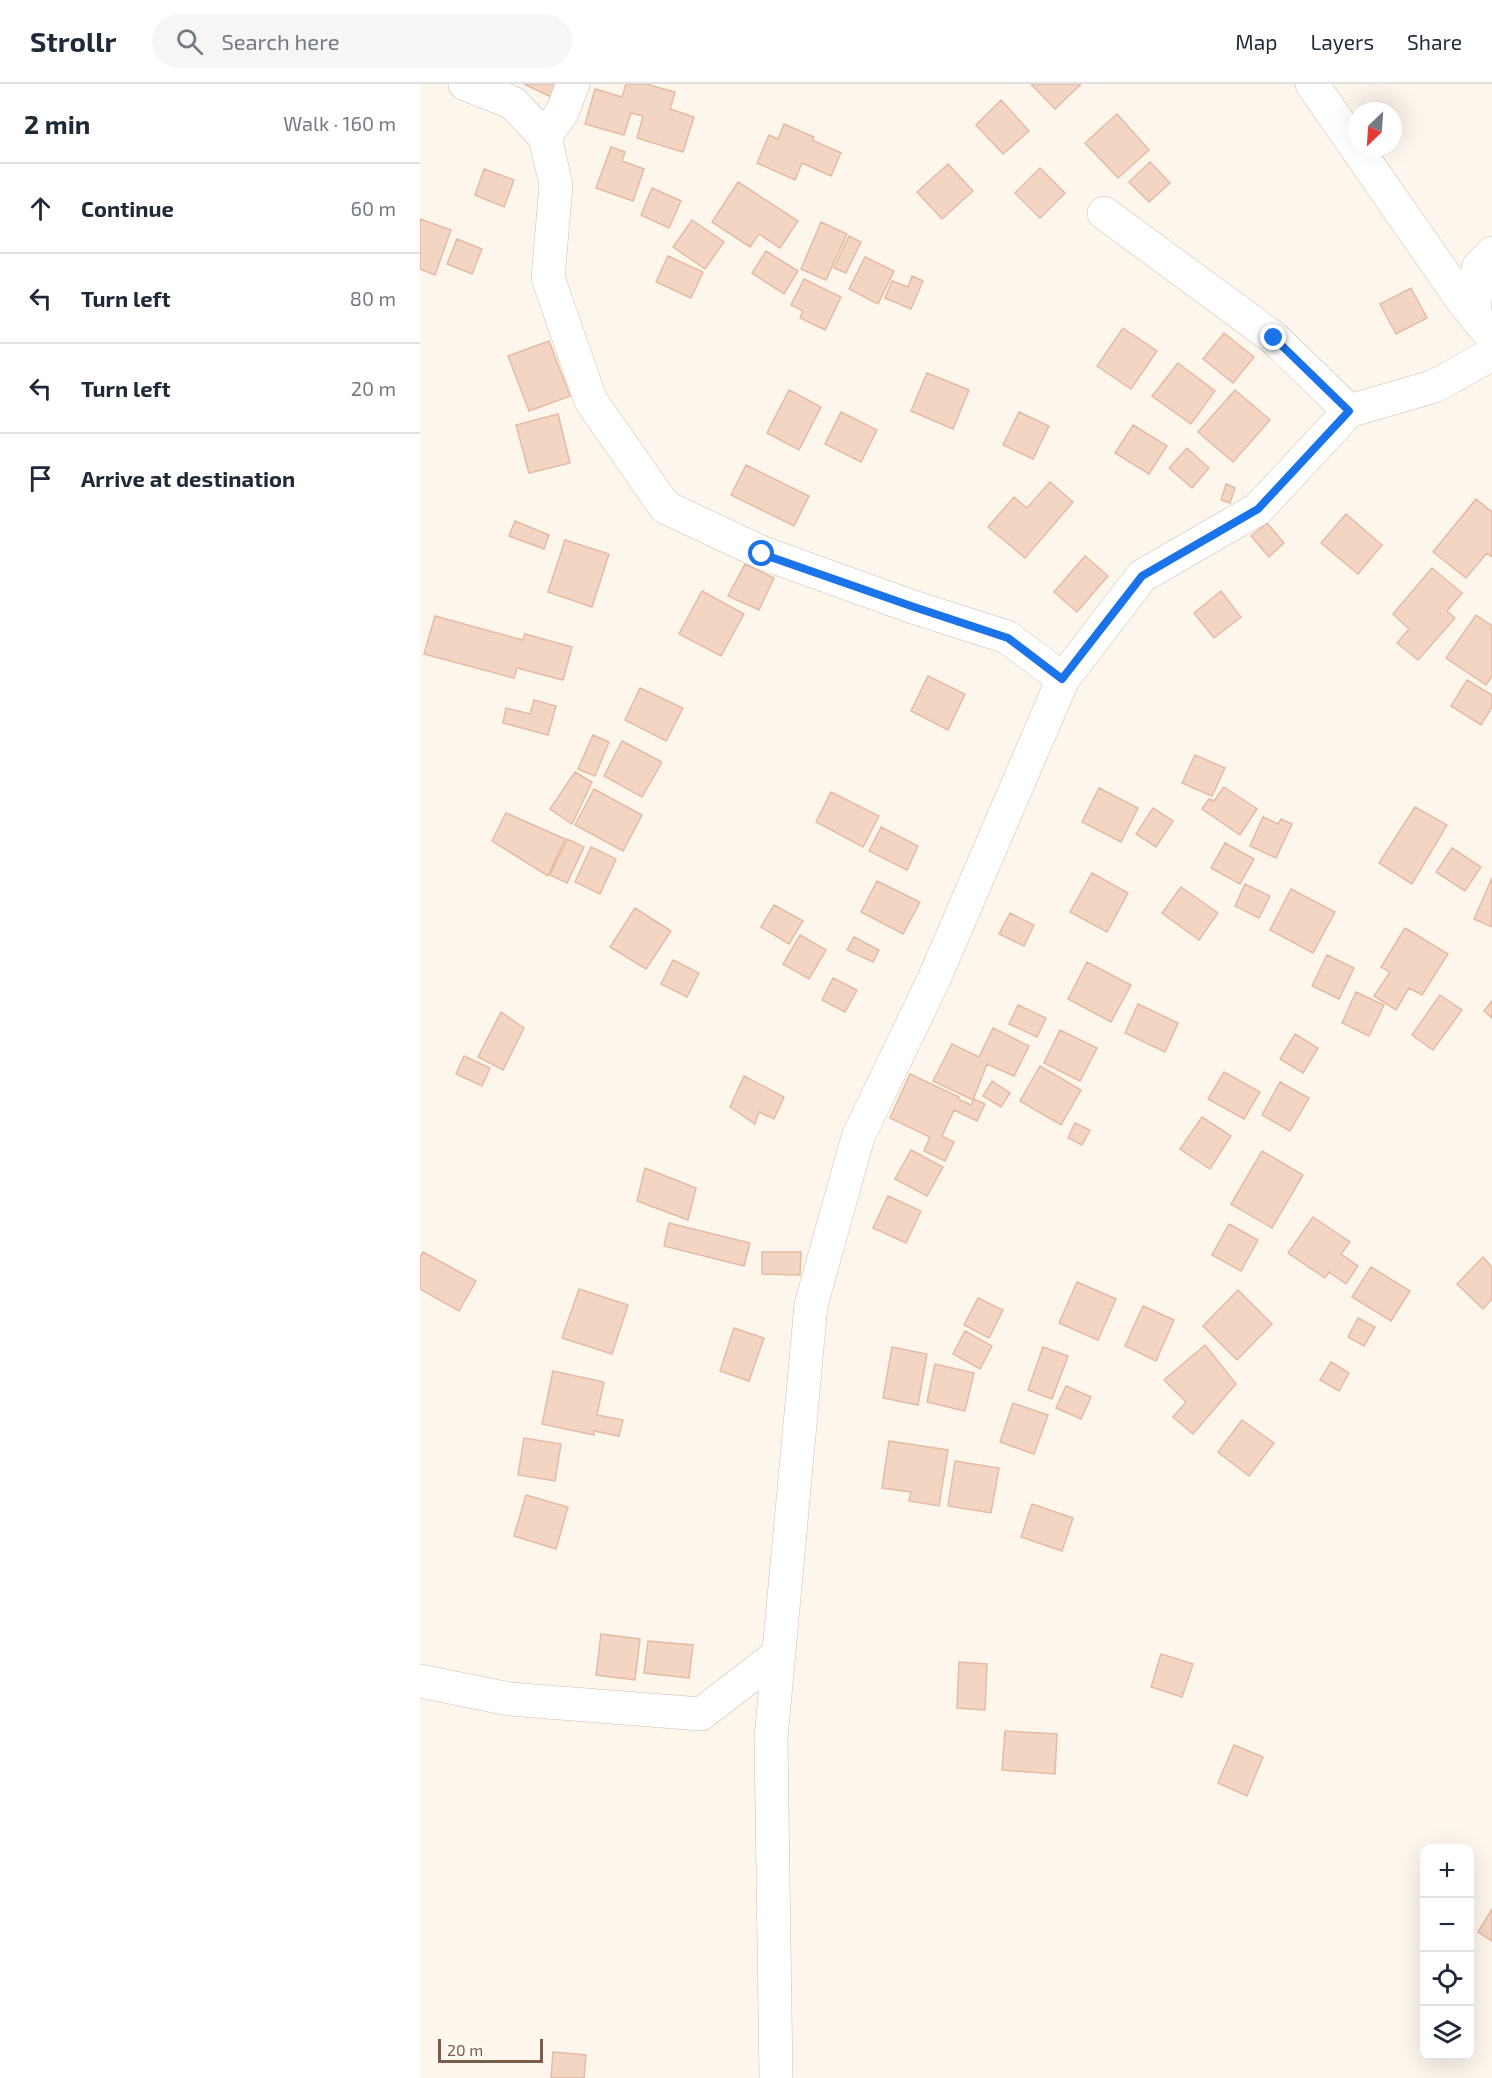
<!DOCTYPE html>
<html lang="en">
<head>
<meta charset="utf-8">
<style>
  :root { --surface:#fff; --page:#f6f6f7; --text:#1f2937; --muted:#747a83; --line:#e0e1e3 }
  body { margin:0; font-family:"Exo 2",sans-serif; background:var(--page); color:var(--text) }
  .controls { position:absolute; right:18px; bottom:18px; display:grid; overflow:hidden; border-radius:12px; box-shadow:0 6px 24px #0002 }
  .controls button { width:54px; height:54px; display:grid; place-items:center; padding:0; border:0; border-bottom:2px solid var(--line); background:var(--surface); color:var(--text); font:30px sans-serif }
  .compass { position:absolute; left:928px; top:18px; width:54px; height:54px; border-radius:50%; background:var(--surface); box-shadow:0 6px 24px #0002; rotate:205deg }
  .scale { position:absolute; left:18px; bottom:15px; width:105px; box-sizing:border-box; padding-left:6px; border:3px solid #7a5c4d; border-top:0; font-size:16px; line-height:21px; white-space:nowrap; color:#7a5c4d; -webkit-text-stroke:4px #fffaf3; paint-order:stroke }
  .stop { position:absolute; width:18px; height:18px; margin:-14px; border:4px solid #1a73e8; border-radius:50%; background:#fff }
  .stop.end { background:#1a73e8; border-color:#fff; box-shadow:0 2px 6px #0008 }
  .list { margin:0; padding:0; list-style:none }
  h2 { display:flex; justify-content:space-between; align-items:center; height:78px; margin:0; padding:0 24px; font-size:26px }
  h2 small { font-size:20px; font-weight:400; color:var(--muted) }
  .list li { display:grid; grid-template-columns:39px 1fr auto; gap:18px; align-items:center; box-sizing:border-box; height:90px; padding:0 24px; border-top:2px solid var(--line) }
  .list b { display:block; font-size:22px; white-space:nowrap }
  .list em { font-size:20px; font-style:normal; color:var(--muted) }
  .icon { flex:none; width:33px; height:33px; fill:none; stroke:currentColor; stroke-width:2; stroke-linecap:round; stroke-linejoin:round }
  .map { position:relative; flex:none; width:1072px; height:1994px; overflow:hidden }
  header { display:flex; align-items:center; gap:36px; box-sizing:border-box; height:84px; padding:0 30px; background:var(--surface); border-bottom:2px solid var(--line) }
  header strong { font-size:28px }
  nav { display:flex; gap:33px; margin-inline-start:auto; font-size:21px }
  .search { width:420px; height:54px; background:var(--page); display:flex; align-items:center; gap:15px; box-sizing:border-box; padding:0 21px; border-radius:33px; color:var(--muted); font-size:22px }
  main { display:flex }
  aside { flex:1; background:var(--surface) }
  .map>svg:first-child { display:block }
  .building { fill:#f3d5c3; stroke:#e6bba3; stroke-width:1.5 }
  .lines { fill:none; stroke-linecap:round; stroke-linejoin:round }
  .minor-casing { stroke:#d1beb0; stroke-width:34 }
  .minor { stroke:#fff; stroke-width:33 }
  .route { stroke:#1a73e8; stroke-width:8 }
</style>
</head>
<body>
<header>
<strong>Strollr</strong>
<div class="search"><svg class="icon" aria-label="search" viewBox="0 0 24 24"><circle cx="10" cy="10" r="6"/><path d="M15 15l6 6"/></svg>Search here</div>
<nav><a>Map</a><a>Layers</a><a>Share</a></nav>
</header>
<main>
<aside>
<h2>2 min<small>Walk · 160 m</small></h2>
<ul class="list">
<li><svg class="icon" aria-label="ahead" viewBox="0 0 24 24"><path d="M12 20V5M6 11l6-6 6 6"/></svg><div><b>Continue</b></div><em>60 m</em></li>
<li><svg class="icon" aria-label="left" viewBox="0 0 24 24"><path d="M17 20v-9H6M10 6l-5 5 5 5"/></svg><div><b>Turn left</b></div><em>80 m</em></li>
<li><svg class="icon" aria-label="left" viewBox="0 0 24 24"><path d="M17 20v-9H6M10 6l-5 5 5 5"/></svg><div><b>Turn left</b></div><em>20 m</em></li>
<li><svg class="icon" aria-label="arrive" viewBox="0 0 24 24"><path d="M6 21V4h12l-3 4 3 4H6"/></svg><div><b>Arrive at destination</b></div></li>
</ul>
</aside>
<div class="map">
<svg width="1072" height="1994" viewBox="0 0 1072 1994">
  <rect width="100%" height="100%" fill="#fdf6ec"/>
  <path class="building" d="M104,0H137L131,13Z
    M206,0H226L255,8L250,25L274,33L263,68L217,54L223,32L211,29L204,51L165,40L175,5L202,13Z
    M611,0H661L635,25Z
    M581,16L609,47L583,70L556,41Z
    M697,30L729,66L698,94L665,59Z
    M364,40L394,53L392,56L421,69L411,92L382,79L375,96L337,79L349,51L358,55Z
    M191,63L205,68L202,77L224,85L213,117L176,104Z
    M730,78L750,99L729,118L709,98Z
    M528,80L553,107L522,135L497,108Z
    M620,84L645,109L620,134L595,109Z
    M64,85L94,96L84,123L55,111Z
    M318,98L378,137L360,164L339,150L330,163L292,138Z
    M232,104L261,117L249,144L221,131Z
    M0,135L31,146L15,191L0,185Z
    M272,136L304,158L285,185L253,163Z
    M401,138L427,150L406,196L381,185Z
    M429,152L441,158L426,189L414,184Z
    M37,155L62,165L52,190L27,180Z
    M346,167L378,187L364,210L332,189Z
    M248,172L283,188L271,214L236,198Z
    M445,173L474,187L458,220L429,205Z
    M492,192L503,197L491,225L465,214L472,197L488,203Z
    M384,195L421,213L405,246L380,234L383,227L371,221Z
    M991,204L1007,234L976,250L960,220Z
    M703,244L737,267L711,305L677,282Z
    M804,249L834,273L813,299L783,275Z
    M129,257L150,312L109,327L88,272Z
    M758,279L795,307L771,340L732,312Z
    M507,289L549,306L533,345L491,327Z
    M369,306L401,323L379,366L347,349Z
    M815,306L850,336L813,378L778,348Z
    M421,328L457,346L441,378L405,360Z
    M599,328L629,342L613,375L583,361Z
    M138,330L150,379L109,389L96,341Z
    M713,341L747,362L729,390L695,369Z
    M767,364L789,384L772,404L749,384Z
    M326,381L389,412L374,442L311,411Z
    M630,398L653,418L605,474L568,443L594,413L607,424Z
    M806,400L815,404L810,419L801,416Z
    M1056,415L1072,428V473L1067,469L1046,494L1013,468Z
    M926,430L962,461L938,490L901,459Z
    M95,437L129,451L124,465L89,452Z
    M847,439L864,459L849,473L831,452Z
    M145,456L189,470L172,523L128,508Z
    M665,472L688,492L657,528L634,508Z
    M325,480L354,494L339,526L308,512Z
    M1012,484L1042,509L1027,527L1035,534L998,576L977,559L989,545L973,530Z
    M282,507L324,530L301,572L259,550Z
    M801,507L821,533L794,554L774,529Z
    M1056,531L1072,542V592L1066,601L1026,574Z
    M15,532L103,556L105,550L152,563L143,596L97,584L94,594L4,570Z
    M508,592L545,610L528,646L491,627Z
    M1047,596L1072,611V623L1061,641L1031,622Z
    M220,604L263,624L246,657L205,636Z
    M114,616L136,622L128,651L83,639L86,624L110,630Z
    M173,651L189,658L175,692L158,685Z
    M202,657L242,678L222,713L184,692Z
    M775,671L805,684L792,712L762,699Z
    M155,688L172,698L152,740L130,725Z
    M804,703L837,725L820,751L782,725L789,715L794,717Z
    M679,704L718,724L701,758L662,738Z
    M174,705L222,731L203,767L155,741Z
    M411,708L459,732L443,763L396,738Z
    M995,723L1027,741L992,800L959,779Z
    M733,724L753,737L736,763L716,750Z
    M86,729L145,755L128,792L72,757Z
    M843,733L858,740L861,735L872,740L856,774L830,762Z
    M461,743L498,762L487,786L449,767Z
    M147,755L164,763L147,799L130,791Z
    M805,759L834,775L820,800L791,784Z
    M171,763L196,775L180,810L155,798Z
    M1032,764L1061,783L1045,807L1016,788Z
    M672,789L708,809L687,848L650,828Z
    M1072,794V843L1054,835Z
    M457,797L500,818L483,850L441,828Z
    M825,800L850,812L839,834L815,822Z
    M761,803L798,829L779,856L742,829Z
    M871,805L915,828L893,869L850,846Z
    M354,821L383,837L369,860L341,843Z
    M215,824L251,847L226,885L190,863Z
    M590,829L614,841L604,862L579,850Z
    M985,844L1028,870L1002,911L989,904L976,926L954,912L970,888L961,883Z
    M380,851L406,866L389,895L363,880Z
    M434,853L459,866L453,878L427,866Z
    M907,871L934,884L919,915L892,902Z
    M253,876L279,889L267,913L241,900Z
    M667,878L711,901L691,938L648,915Z
    M413,894L437,906L425,928L402,916Z
    M936,908L964,921L949,952L922,939Z
    M1020,911L1042,926L1013,966L992,951Z
    M1072,917V934L1064,927Z
    M718,920L758,939L745,968L705,949Z
    M598,921L626,934L617,953L589,940Z
    M81,928L104,944L83,986L58,973Z
    M573,944L609,962L594,992L567,980L553,1016L513,997L532,960L559,973Z
    M640,946L677,964L660,997L624,979Z
    M875,950L898,964L883,989L860,975Z
    M44,972L70,984L62,1002L36,990Z
    M620,982L661,1006L641,1041L600,1017Z
    M804,988L840,1008L824,1035L788,1015Z
    M490,990L539,1013L538,1015L551,1021L554,1015L565,1020L557,1037L534,1026L522,1052L534,1058L525,1077L504,1067L510,1053L470,1034Z
    M324,992L364,1013L354,1035L339,1028L335,1040L310,1023Z
    M572,997L590,1009L581,1023L563,1012Z
    M860,998L889,1014L870,1047L842,1031Z
    M782,1033L811,1052L790,1085L760,1065Z
    M655,1039L670,1046L662,1061L648,1054Z
    M491,1066L523,1083L507,1112L475,1095Z
    M842,1067L883,1091L852,1144L811,1120Z
    M225,1084L276,1104L268,1136L217,1117Z
    M468,1112L501,1127L486,1159L453,1144Z
    M893,1133L930,1158L921,1170L938,1182L926,1200L909,1188L905,1194L868,1169Z
    M249,1139L330,1159L324,1182L244,1162Z
    M809,1140L838,1156L821,1187L792,1171Z
    M3,1168L56,1197L39,1227L0,1205V1173Z
    M342,1168H381L380,1191L342,1190Z
    M1063,1173L1072,1183V1215L1063,1225L1037,1200Z
    M951,1183L990,1207L971,1237L932,1213Z
    M657,1198L696,1215L678,1256L639,1239Z
    M159,1205L208,1221L192,1270L142,1254Z
    M818,1206L852,1240L817,1276L783,1242Z
    M558,1214L583,1226L569,1254L544,1241Z
    M723,1222L754,1236L736,1277L705,1262Z
    M938,1234L955,1243L944,1262L928,1253Z
    M314,1244L344,1254L329,1297L300,1287Z
    M545,1247L572,1262L560,1285L533,1270Z
    M785,1261L816,1300L773,1350L753,1333L766,1318L744,1296Z
    M472,1263L507,1270L498,1321L463,1314Z
    M623,1263L648,1272L632,1315L608,1306Z
    M911,1278L929,1289L919,1307L900,1296Z
    M515,1280L554,1289L545,1327L507,1318Z
    M133,1287L184,1298L177,1331L203,1336L199,1352L174,1347V1351L122,1340Z
    M646,1302L671,1313L661,1335L636,1324Z
    M593,1319L628,1331L614,1370L580,1358Z
    M822,1336L854,1359L829,1392L798,1368Z
    M104,1354L141,1360L135,1397L98,1391Z
    M469,1357L528,1366L519,1422L489,1417L491,1408L462,1404Z
    M535,1377L579,1384L571,1429L528,1422Z
    M106,1411L148,1423L136,1465L94,1452Z
    M612,1420L653,1434L642,1467L601,1453Z
    M181,1550L220,1555L215,1596L176,1591Z
    M228,1557L273,1561L269,1594L224,1589Z
    M741,1570L773,1580L762,1613L731,1603Z
    M539,1578L567,1580L565,1626L537,1624Z
    M585,1647L637,1650L635,1690L582,1686Z
    M814,1661L843,1673L827,1712L798,1699Z
    M1072,1825V1857L1058,1848Z
    M133,1968L166,1971L164,1994H131Z"/>
  <g class="lines">
    <defs>
      <path id="minor" d="M45,0L93,19L125,53L136,101L128,194L171,317L245,423L343,469L493,523L587,553L643,595L514,895L438,1053L391,1221L351,1654L356,1994
        M892,0L1042,216L1072,253
        M125,53L142,28L153,0
        M684,129L854,254L929,327
        M1054,230L1058,184L1072,169
        M643,595L722,492L838,425L929,327L1015,302L1072,270
        M0,1597L89,1615L281,1630L359,1570"/>
    </defs>
    <use href="#minor" class="minor-casing"/>
    <use href="#minor" class="minor"/>
  </g>
  <g class="lines">
    <path class="route" d="M342,470L494,523L588,554L642,595L722,492L838,425L929,327L854,254"/>
  </g>
</svg>
<div class="controls">
<button>+</button>
<button>−</button>
<button><svg class="icon" aria-label="locate" viewBox="0 0 24 24"><circle cx="12" cy="12" r="6"/><path d="M12 2v4M12 18v4M2 12h4M18 12h4"/></svg></button>
<button><svg class="icon" aria-label="layers" viewBox="0 0 24 24"><path d="M12 4l9 5-9 5-9-5zM3 14l9 5 9-5"/></svg></button>
</div>
<svg class="compass" viewBox="-18 -18 36 36"><path d="M0-13l5 13h-10z" fill="#e53935"/><path d="M0 13l5-13h-10z" fill="#747a83"/></svg>
<div class="scale">20 m</div>
<div class="stop" style="left:342px;top:470px"></div>
<div class="stop end" style="left:854px;top:254px"></div>
</div>
</main>
</body>
</html>
